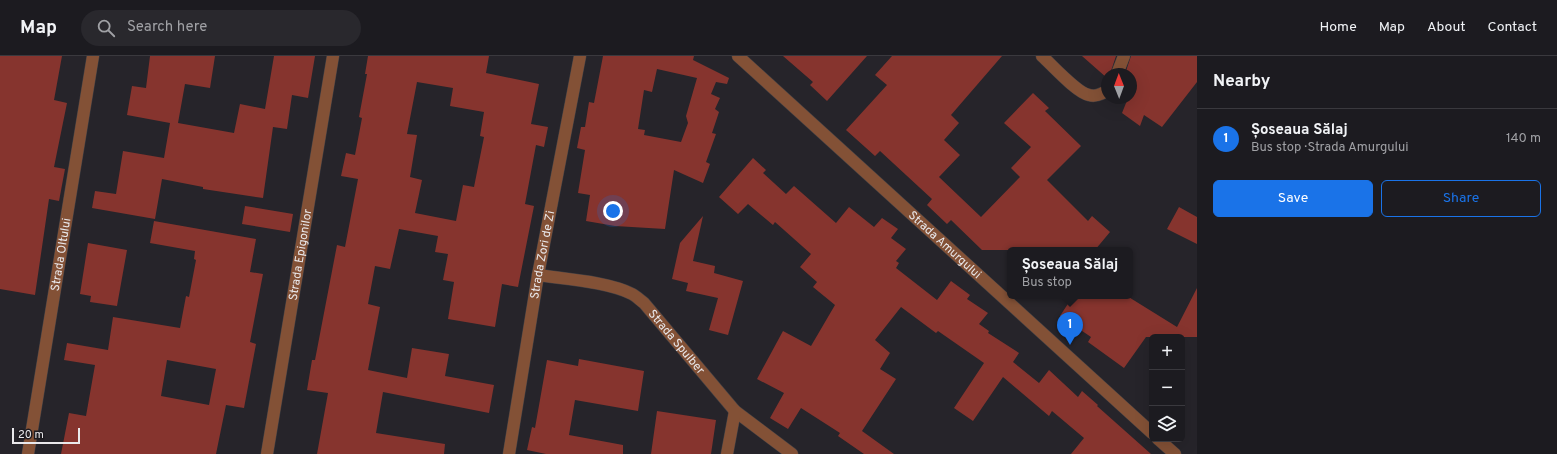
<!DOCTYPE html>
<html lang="en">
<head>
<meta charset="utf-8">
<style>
  :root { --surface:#1c1b20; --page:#29282d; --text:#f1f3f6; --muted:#a0a1a5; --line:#3a393e; --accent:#1a73e8 }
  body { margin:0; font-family:Overpass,sans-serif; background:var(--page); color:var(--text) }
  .controls { position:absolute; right:12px; bottom:12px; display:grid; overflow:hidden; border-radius:6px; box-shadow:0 4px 16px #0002 }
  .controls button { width:36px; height:36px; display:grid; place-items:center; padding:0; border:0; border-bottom:1px solid var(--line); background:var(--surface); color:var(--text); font:20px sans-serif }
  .compass { position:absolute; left:1101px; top:12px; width:36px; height:36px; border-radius:50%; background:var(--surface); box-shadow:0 4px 16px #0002; rotate:359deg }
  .scale { position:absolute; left:12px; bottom:10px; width:68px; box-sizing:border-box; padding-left:4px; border:2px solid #eae9ec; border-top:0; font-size:11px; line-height:14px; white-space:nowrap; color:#eae9ec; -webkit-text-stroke:3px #1d1b20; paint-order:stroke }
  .you { position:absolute; left:613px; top:155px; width:14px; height:14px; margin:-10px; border:3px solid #fff; border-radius:50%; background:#1a73e8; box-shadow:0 0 0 6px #1a73e833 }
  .badge { display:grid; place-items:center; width:26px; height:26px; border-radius:50%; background:var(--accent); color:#fff; font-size:13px; font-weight:700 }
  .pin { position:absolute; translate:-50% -33px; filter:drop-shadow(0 1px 2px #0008) }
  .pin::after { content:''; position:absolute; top:21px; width:14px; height:12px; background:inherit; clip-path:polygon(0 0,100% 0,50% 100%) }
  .popup { position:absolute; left:1007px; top:191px; width:126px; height:52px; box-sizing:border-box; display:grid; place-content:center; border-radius:6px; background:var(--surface); filter:drop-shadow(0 1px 3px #0005); font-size:13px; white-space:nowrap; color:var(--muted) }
  .popup b { font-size:15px; color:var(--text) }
  .popup::after { content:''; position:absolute; left:50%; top:100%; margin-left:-8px; border:8px solid transparent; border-top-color:var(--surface) }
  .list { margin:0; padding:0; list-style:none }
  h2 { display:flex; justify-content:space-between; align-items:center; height:52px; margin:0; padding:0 16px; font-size:17px }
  h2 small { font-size:13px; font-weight:400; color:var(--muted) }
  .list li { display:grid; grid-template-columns:26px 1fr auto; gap:12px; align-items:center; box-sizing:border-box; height:60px; padding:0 16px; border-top:1px solid var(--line) }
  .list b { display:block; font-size:15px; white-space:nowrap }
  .list p { margin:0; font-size:13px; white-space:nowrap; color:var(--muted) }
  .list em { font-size:13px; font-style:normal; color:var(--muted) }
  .actions { display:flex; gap:8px; padding:12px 16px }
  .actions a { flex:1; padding:9px 0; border:1px solid var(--accent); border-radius:6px; text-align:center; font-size:14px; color:var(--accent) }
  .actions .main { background:var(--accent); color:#fff }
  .icon { flex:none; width:22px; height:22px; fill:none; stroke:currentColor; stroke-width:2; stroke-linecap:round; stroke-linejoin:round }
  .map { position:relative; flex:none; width:1197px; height:398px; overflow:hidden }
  header { display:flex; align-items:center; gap:24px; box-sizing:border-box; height:56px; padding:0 20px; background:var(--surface); border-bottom:1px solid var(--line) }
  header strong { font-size:19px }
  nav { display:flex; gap:22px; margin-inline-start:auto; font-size:14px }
  .search { width:280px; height:36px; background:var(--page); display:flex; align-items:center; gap:10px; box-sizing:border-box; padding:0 14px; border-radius:22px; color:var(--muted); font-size:15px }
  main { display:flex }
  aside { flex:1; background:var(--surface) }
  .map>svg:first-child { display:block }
  .building { fill:#86342e; fill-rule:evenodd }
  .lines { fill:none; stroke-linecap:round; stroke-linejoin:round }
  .minor-casing { stroke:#414045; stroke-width:13 }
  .minor { stroke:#835136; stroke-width:12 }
  .labels { text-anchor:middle; stroke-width:3.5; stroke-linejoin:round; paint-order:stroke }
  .street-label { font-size:12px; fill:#eae9ec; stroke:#1d1b20 }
</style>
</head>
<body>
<header>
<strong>Map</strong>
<div class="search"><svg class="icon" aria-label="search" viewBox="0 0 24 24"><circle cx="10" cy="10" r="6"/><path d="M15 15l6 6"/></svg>Search here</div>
<nav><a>Home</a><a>Map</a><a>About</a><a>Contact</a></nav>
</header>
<main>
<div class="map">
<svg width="1197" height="398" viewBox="0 0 1197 398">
  <rect width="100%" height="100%" fill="#26242a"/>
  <path class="building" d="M0,0H62L54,44L67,47L54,111L65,113L59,145L49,143L35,239L0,233Z
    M150,0H215L210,32L185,28L178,67L234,77L240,48L265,53L274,0H315L308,42L292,39L287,73L273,71L263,142L203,133V131L162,123L155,163L92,152L95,135L116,138L123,95L164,102L170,67L127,59L132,30L146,32Z
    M368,0H489L486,17L539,28L531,68L548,71L544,91L536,89L525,148L534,150L518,231L502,228L495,271L448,263L454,226L443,224L448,198L435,196L438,180L399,173L390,213L375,210L368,248L380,251L368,314L407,322L412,292L449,298L445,320L494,329L489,357L383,336L376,377L445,388L444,398H317L328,337L307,334L312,304H315L337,189L345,191L358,123L341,120L346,97L355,99L362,62L359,61L367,18H365ZM417,26L453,32L450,50L484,56L480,80L484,81L474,131L463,129L456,165L415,157L422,124L410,121L417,79L407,78Z
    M603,0H694L693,4L729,22L727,28L716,26L711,38L720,42L715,53L719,56L712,77L716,78L706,106L710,108L703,127L674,114L665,173L615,170L586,165L590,139L578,137L585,94L577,92L581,71H585L589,46L594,47ZM657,13L697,22L686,60L688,67L681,86L644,79L645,74L638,73L644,34L652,36Z
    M783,0H867L827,45L810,29L813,26Z
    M892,0H1002L951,59L959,67L944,84L960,99L939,121L981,161L1020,121L1011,112L1031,91L1004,67L1033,37L1049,52L1045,55L1081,90L1047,124L1088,165L1092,160L1110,176L1095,194H982L951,164L947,168L927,149L932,143L880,95L875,100L846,74L887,29L875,19Z
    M1082,0H1116L1110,18H1107V22Z
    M1131,0H1197V26L1162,71L1144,59L1140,70L1122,57L1128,42H1131V18H1125Z
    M753,102L766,114L763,117L786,138L794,130L836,167L849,151L874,171L882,162L898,173L891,182L906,193L896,205L899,207L896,212L937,244L951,225L970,239L967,243L988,257L979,268L989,275L988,277L1019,297L1013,306L1039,327L1049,314L1078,341L1082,335L1098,349L1097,350L1151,398H1071L1084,382L1052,355L1049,360L1003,321L973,365L954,352L984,307L938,275L936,277L901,251L875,284L890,297L880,313L896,323L862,375L894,398H864L838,380L840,377L801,352L788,373L770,362L784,337L757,323L783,275L811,290L835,249L813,231L817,226L800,211L811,198L775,166L773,169L748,148L738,158L719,141Z
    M245,150L293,158L290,176L242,168Z
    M1179,151L1197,161V188L1167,173Z
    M703,160L693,205L715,210L714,217L743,225L728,279L709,274L718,242L686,235L688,227L672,223L680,187Z
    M154,165L256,183L250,216L263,218L250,286L256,288L244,352L226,349L216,398H61L69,357L86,360L95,309L64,304L67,287L108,294L113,261L180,272L186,240L189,241L196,204L194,203L195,195L150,187ZM167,304L216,313L209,349L161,340Z
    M88,187L127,194L117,250L90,246L91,240L80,238Z
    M1197,232V281H1146L1124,312L1088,286L1091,281L1060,260L1073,240H1127L1177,271Z
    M579,303L644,315L638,355L575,344L569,379L623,389V398H546L527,394L532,371L535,372L547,304L578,310Z
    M657,355L716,364L711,398H651Z"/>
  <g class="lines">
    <defs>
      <g id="minor">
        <path id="s1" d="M738,0L1152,377"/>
        <path d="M1042,0C1052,9 1077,37 1089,39C1096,41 1101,38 1107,35"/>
        <path d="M1117,18L1124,0"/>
        <path id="s2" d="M538,219C565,223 609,226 632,238C636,240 640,244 644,247L735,355L792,398"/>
        <path d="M1158,383L1175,398"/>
        <path id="s3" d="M28,398L93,0"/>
        <path id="s4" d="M267,398L333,0"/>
        <path id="s5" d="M509,398L538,219L580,0"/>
        <path d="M727,398L735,355"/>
      </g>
    </defs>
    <use href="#minor" class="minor-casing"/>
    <use href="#minor" class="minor"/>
  </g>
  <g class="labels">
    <g class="street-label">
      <text dy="4" stroke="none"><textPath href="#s1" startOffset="280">Strada Amurgului</textPath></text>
      <text dy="4" stroke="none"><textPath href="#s3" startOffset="202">Strada Oltului</textPath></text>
      <text dy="4" stroke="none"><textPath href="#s4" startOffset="202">Strada Epigonilor</textPath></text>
      <text dy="4" stroke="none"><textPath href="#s5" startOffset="202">Strada Zori de Zi</textPath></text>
      <text dy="4" stroke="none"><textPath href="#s2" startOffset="162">Strada Spulber</textPath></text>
    </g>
  </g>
</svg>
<div class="controls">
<button>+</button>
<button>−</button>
<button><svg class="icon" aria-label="layers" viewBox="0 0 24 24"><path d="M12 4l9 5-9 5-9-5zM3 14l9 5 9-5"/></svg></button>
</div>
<svg class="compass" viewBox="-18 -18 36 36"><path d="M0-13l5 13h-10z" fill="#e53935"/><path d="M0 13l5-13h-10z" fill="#a0a1a5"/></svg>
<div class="scale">20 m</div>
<div class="you"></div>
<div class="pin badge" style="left:1070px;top:289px">1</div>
<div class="popup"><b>Șoseaua Sălaj</b>Bus stop</div>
</div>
<aside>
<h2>Nearby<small></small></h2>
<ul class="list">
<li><span class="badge">1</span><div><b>Șoseaua Sălaj</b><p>Bus stop · Strada Amurgului</p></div><em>140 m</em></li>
</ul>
<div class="actions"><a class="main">Save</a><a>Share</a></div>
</aside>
</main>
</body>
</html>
